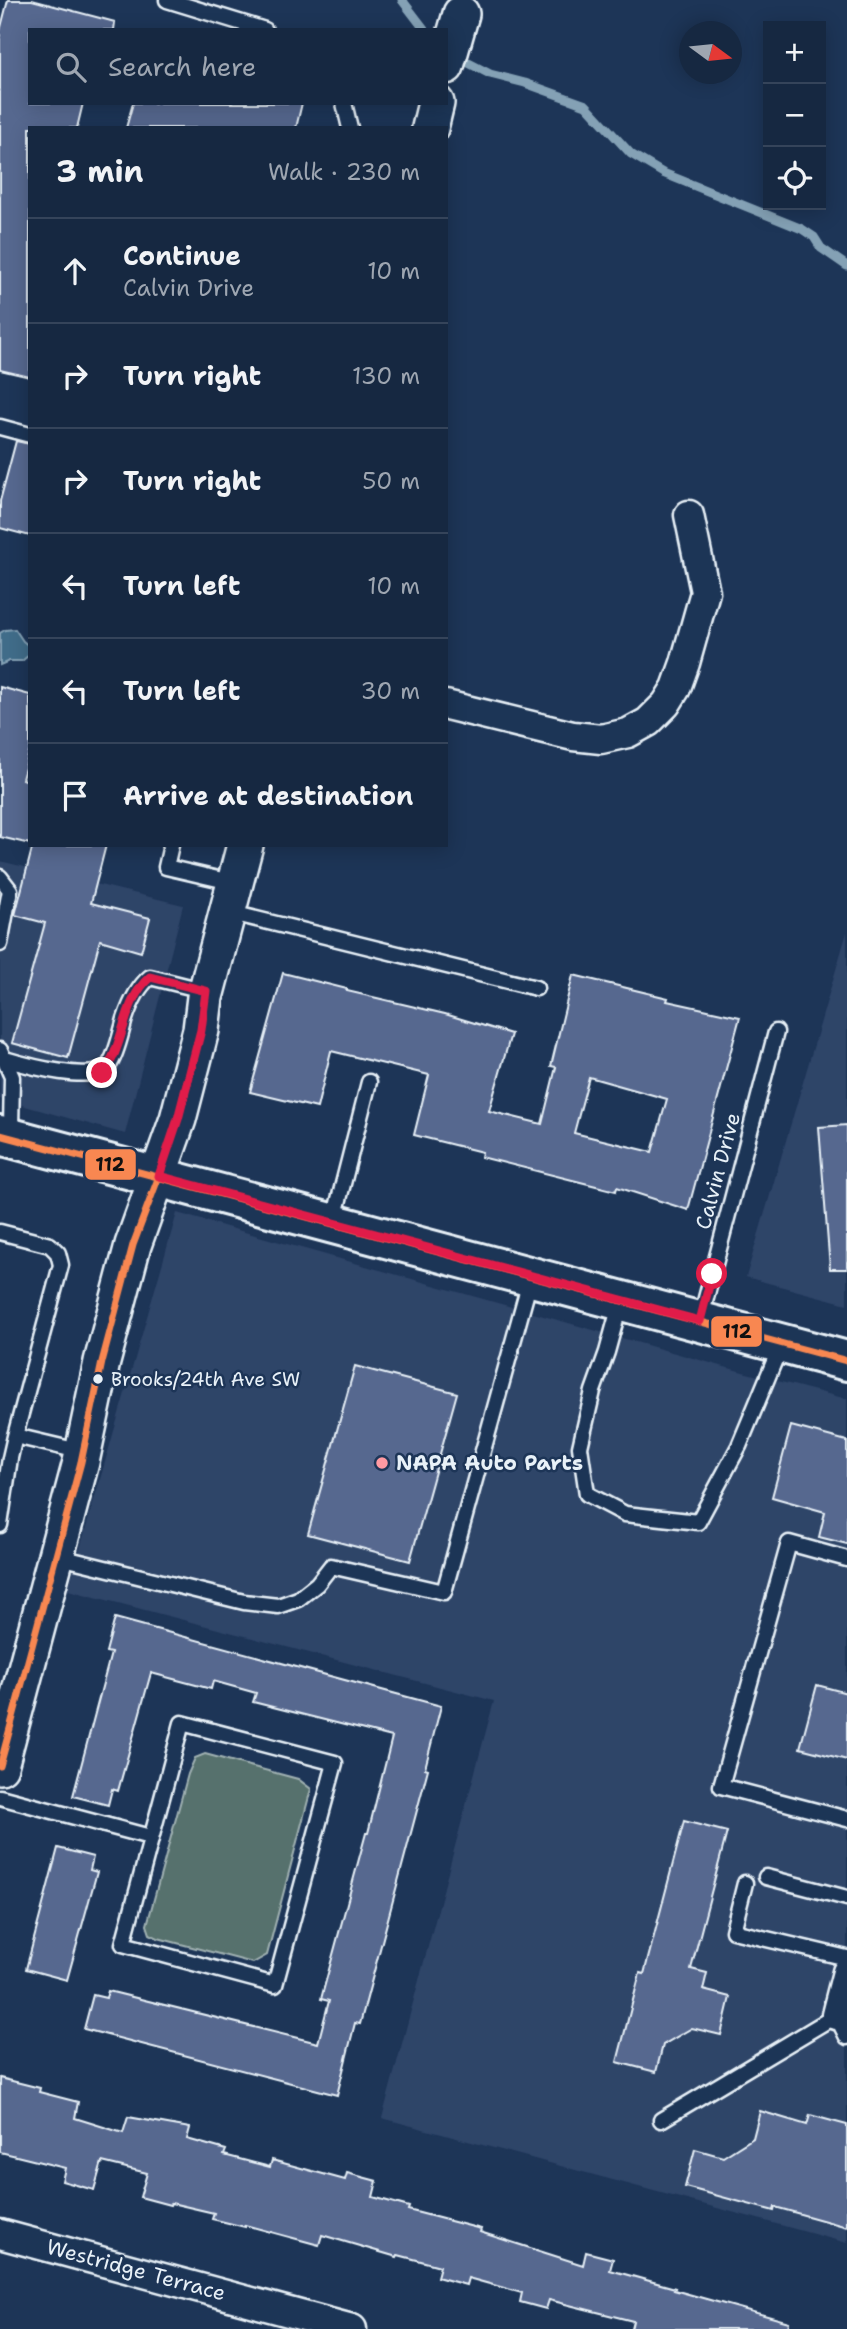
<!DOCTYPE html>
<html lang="en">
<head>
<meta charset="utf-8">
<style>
  :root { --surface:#162841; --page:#23344c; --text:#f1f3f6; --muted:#9ea6b1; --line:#35445a }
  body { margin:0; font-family:"Shantell Sans",sans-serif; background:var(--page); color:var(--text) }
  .controls { position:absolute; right:21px; top:21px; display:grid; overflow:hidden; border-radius:0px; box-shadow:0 4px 18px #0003 }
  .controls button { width:63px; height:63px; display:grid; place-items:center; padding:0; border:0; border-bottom:2px solid var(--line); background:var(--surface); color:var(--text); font:35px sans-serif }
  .compass { position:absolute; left:679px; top:21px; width:63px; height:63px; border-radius:50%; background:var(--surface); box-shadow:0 4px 18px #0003; rotate:105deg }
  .stop { position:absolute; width:21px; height:21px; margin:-16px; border:5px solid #e11d48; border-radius:50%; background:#fff }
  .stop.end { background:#e11d48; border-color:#fff; box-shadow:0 2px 7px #0008 }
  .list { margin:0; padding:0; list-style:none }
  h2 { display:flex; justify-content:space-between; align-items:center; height:91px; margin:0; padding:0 28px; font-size:30px }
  h2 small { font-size:23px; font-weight:400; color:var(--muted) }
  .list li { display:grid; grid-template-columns:46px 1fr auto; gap:21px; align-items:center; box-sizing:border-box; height:105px; padding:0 28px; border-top:2px solid var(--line) }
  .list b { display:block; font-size:26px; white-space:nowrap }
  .list p { margin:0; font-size:23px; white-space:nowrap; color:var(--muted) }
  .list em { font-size:23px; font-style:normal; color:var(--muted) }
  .icon { flex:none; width:38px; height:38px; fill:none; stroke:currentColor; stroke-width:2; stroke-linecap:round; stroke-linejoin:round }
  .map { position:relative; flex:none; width:847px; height:2329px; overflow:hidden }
  .search { position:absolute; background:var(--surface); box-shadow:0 4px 18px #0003; left:28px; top:28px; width:420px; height:77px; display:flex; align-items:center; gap:18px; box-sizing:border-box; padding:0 24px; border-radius:0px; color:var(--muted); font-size:26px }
  .panel { position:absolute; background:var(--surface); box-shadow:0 4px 18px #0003; left:28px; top:126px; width:420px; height:721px; border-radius:0px }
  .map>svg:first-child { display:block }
  .built { fill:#2e4468 }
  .green { fill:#57716d; stroke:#a0b1b2; stroke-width:2 }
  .water { fill:#416c89; stroke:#84a1b5; stroke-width:2 }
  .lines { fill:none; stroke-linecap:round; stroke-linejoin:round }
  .stream { stroke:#84a1b5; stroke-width:9 }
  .building { fill:#57678f; stroke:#e8f1f8; stroke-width:2; fill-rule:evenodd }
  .service-casing { stroke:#e8f1f8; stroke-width:19 }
  .minor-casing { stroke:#e8f1f8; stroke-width:33 }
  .tertiary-casing { stroke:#e8f1f8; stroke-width:40 }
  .secondary-casing { stroke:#e8f1f8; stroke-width:44 }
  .service { stroke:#1d3557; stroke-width:14 }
  .minor { stroke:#1d3557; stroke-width:28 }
  .tertiary { stroke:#1d3557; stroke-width:35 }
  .secondary { stroke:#1d3557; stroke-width:38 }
  .bus-1-casing { stroke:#1d3557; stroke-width:12 }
  .bus-1 { stroke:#f88751; stroke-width:7 }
  .route { stroke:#e11d48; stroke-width:9 }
  .bus-dot { fill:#e8f1f8; stroke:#1d3557; stroke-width:2.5 }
  .poi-dot { fill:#ff9aa2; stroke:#1d3557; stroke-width:2.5 }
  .labels { text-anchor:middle; stroke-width:5; stroke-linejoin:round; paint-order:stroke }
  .bus-label { font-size:19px; fill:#e8f1f8; stroke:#1d3557; text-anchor:start }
  .street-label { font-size:21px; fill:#e8f1f8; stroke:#1d3557 }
  .poi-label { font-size:21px; font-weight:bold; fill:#e8f1f8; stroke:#1d3557; text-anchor:start }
  .line-badge { stroke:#1d3557; stroke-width:2.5 }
  .pale-badge-label { font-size:19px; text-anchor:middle; font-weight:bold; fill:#111 }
</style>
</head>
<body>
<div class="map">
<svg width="847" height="2329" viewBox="0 0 847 2329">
  <rect width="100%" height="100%" fill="#1d3557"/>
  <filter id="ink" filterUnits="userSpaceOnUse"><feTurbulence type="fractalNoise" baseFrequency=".0143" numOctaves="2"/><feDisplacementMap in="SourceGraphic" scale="14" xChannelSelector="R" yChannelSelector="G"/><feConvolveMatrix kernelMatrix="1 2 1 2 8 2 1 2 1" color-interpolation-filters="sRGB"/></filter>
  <g filter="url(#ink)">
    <path class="built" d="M0,861L183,905L125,1134L0,1099Z
      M847,932V1304L746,1277Z
      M177,1213L739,1371L847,1399V2243L382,2118L494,1701L68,1590Z"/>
    <path class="green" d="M205,1754L298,1779L311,1789L267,1955L253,1963L158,1938L150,1934L147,1925L188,1774L195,1758Z"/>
    <path class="water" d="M15,629L23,641L29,646L30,654L22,661H9L0,665V633L5,630Z"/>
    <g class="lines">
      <path class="stream" d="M402,0L425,30
        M455,56L490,74L525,83L586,105L631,154L663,173L802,229L814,237L821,248L847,266"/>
    </g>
    <path class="building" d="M8,0H32L115,22L114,30H30V103H83L77,128H30V377L0,370V31Z
      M133,103H302L296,128H126Z
      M16,441L30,444V536L0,528V501Z
      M0,687L30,695V749L22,779L30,781V844L0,837Z
      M33,845H106L91,903L150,918L141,952L100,940L68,1058L12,1043L45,923L15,915Z
      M283,973L347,989V991L445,1014L511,1034L489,1111L542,1124L556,1067L551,1066L573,975L668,998L667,1001L740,1017L688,1210L617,1187L616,1191L481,1157L482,1152L414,1135L429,1075L331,1051L317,1108L250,1092ZM589,1077L667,1099L652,1152L574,1133Z
      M847,1125V1269H830L819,1127Z
      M355,1366L457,1393L410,1561L308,1534Z
      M791,1426L847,1441V1544L819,1537L825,1512L772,1497Z
      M115,1618L441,1706L425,1768L428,1769L360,2024L355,2023L337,2095L84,2029L93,1995L106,1998L108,1991L318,2043L329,2001L321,1999L366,1833H368L392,1737L253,1702L256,1693L213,1681L211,1689L151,1673L118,1791L112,1789L108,1805L73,1796L111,1653L106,1652Z
      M817,1685L847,1693V1760L800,1748Z
      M684,1821L727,1832L691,1969L707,1973L703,1990L730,1997L721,2035L692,2028L663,2045L656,2072L617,2062L640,1973L644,1974Z
      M58,1848L93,1857L90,1870L97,1872L67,1980L26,1969Z
      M0,2078L40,2088L39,2092L78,2102L75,2118L123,2133L128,2117L190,2128L187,2139L226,2150L224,2155L270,2167L272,2160L345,2180L347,2173L377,2181L373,2197L409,2207L408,2210L481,2229L480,2232L583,2265L586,2252L613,2259L610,2270L675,2288L674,2290L789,2322L788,2329H631L633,2321L549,2300L546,2309L520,2302L522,2293L468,2278L466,2285L437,2277L440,2266L398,2255L397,2257L322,2235L319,2245L245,2225V2227L212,2219L214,2213L171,2203L170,2205L140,2197L147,2173L102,2162L94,2190L62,2181L65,2168L0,2152Z
      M760,2111L807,2125L810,2115L847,2125V2227L775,2207L774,2211L685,2187L695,2149L723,2157L753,2138Z"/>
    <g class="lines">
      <defs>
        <path id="service" d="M167,0L265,30
          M344,103L350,128
          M0,427L30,435
          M171,845L166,867L235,883
          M0,877L10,890L0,944
          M228,912L536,988
          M0,1050L12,1077L11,1128L13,1137
          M5,1059C25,1065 97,1085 109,1065C117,1054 121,1032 125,1019C130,1004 138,987 150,977L206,991
          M333,1223L369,1082
          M0,1232L50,1245L58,1253L61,1265L15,1436L83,1452
          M621,1301L607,1352L593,1391L580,1447L587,1494L625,1514L698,1522L739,1446L781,1345
          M700,1321L776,1032
          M0,1525L10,1458L15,1436
          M56,1556L244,1602L278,1606L298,1599L317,1584L331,1566L444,1592L531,1277
          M847,1559L789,1543L721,1786L847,1819
          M182,1723L335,1763L275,1985L123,1944Z
          M0,1797L150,1837
          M766,1877L847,1898
          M745,1883L733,1931L847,1958
          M836,2015L847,2037
          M661,2120L840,2013"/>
        <path id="minor" d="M446,705L573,736L601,739L628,733L648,722L666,704L676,688L685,663L705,592L689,515
          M836,2015L847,1972
          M0,2234L352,2329"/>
        <path id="tertiary" d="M446,66L461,14
          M430,128L436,103
          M0,1766L81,1462L102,1362L133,1245L178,1119L201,1030L205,997L245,845"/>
        <path id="secondary" d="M0,1135L847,1361"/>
      </defs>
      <use href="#service" class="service-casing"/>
      <use href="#minor" class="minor-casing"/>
      <use href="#tertiary" class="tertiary-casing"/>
      <use href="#secondary" class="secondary-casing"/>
      <use href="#service" class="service"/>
      <use href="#minor" class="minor"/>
      <use href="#tertiary" class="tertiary"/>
      <use href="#secondary" class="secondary"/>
      <defs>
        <path id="bus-1" d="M0,1135L847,1361
          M0,1766L81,1462L102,1362L133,1245L159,1176"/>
      </defs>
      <use href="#bus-1" class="bus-1-casing"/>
      <use href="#bus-1" class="bus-1"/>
    </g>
  </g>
  <g class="lines" filter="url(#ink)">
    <path class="route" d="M102,1073C125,1050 121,1002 150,977L206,991L201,1030L178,1119L159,1176L700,1321L712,1274"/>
  </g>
  <circle class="bus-dot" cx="98" cy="1379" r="6"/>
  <circle class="poi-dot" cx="382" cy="1463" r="7"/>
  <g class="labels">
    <g class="bus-label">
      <text x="111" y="1386">Brooks/24th Ave SW</text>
    </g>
    <g class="street-label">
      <text transform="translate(718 1171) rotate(-75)" y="7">Calvin Drive</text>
      <text transform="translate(136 2270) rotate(15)" y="7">Westridge Terrace</text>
    </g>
    <g class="poi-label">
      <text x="396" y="1470">NAPA Auto Parts</text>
    </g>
  </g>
  <g class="line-badge">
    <rect x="84" y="1148" width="53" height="33" rx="7" fill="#f88751"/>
    <rect x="710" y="1315" width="53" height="33" rx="7" fill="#f88751"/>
  </g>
  <g class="pale-badge-label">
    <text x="110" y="1171">112</text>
    <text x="737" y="1338">112</text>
  </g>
</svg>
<div class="controls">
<button>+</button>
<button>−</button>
<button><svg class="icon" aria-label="locate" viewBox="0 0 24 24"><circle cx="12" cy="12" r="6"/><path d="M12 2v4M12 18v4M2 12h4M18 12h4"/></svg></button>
</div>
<svg class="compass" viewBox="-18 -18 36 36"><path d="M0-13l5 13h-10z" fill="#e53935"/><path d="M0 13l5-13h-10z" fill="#9ea6b1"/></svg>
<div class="stop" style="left:712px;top:1274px"></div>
<div class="stop end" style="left:102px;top:1073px"></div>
<div class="search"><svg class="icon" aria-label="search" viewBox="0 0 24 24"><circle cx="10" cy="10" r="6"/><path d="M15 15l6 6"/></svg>Search here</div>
<section class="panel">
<h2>3 min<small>Walk · 230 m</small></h2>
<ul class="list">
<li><svg class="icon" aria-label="ahead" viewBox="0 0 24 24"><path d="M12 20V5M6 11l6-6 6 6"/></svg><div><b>Continue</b><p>Calvin Drive</p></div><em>10 m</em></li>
<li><svg class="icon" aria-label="right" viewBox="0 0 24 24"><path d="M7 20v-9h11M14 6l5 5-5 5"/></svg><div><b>Turn right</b></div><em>130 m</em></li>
<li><svg class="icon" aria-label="right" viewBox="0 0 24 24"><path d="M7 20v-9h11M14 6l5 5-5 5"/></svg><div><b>Turn right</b></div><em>50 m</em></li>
<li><svg class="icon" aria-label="left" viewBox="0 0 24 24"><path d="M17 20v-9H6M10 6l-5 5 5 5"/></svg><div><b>Turn left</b></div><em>10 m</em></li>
<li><svg class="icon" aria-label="left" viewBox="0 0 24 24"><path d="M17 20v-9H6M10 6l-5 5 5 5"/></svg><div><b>Turn left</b></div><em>30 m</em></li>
<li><svg class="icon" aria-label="arrive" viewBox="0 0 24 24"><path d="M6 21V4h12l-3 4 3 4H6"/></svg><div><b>Arrive at destination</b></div></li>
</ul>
</section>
</div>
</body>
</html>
